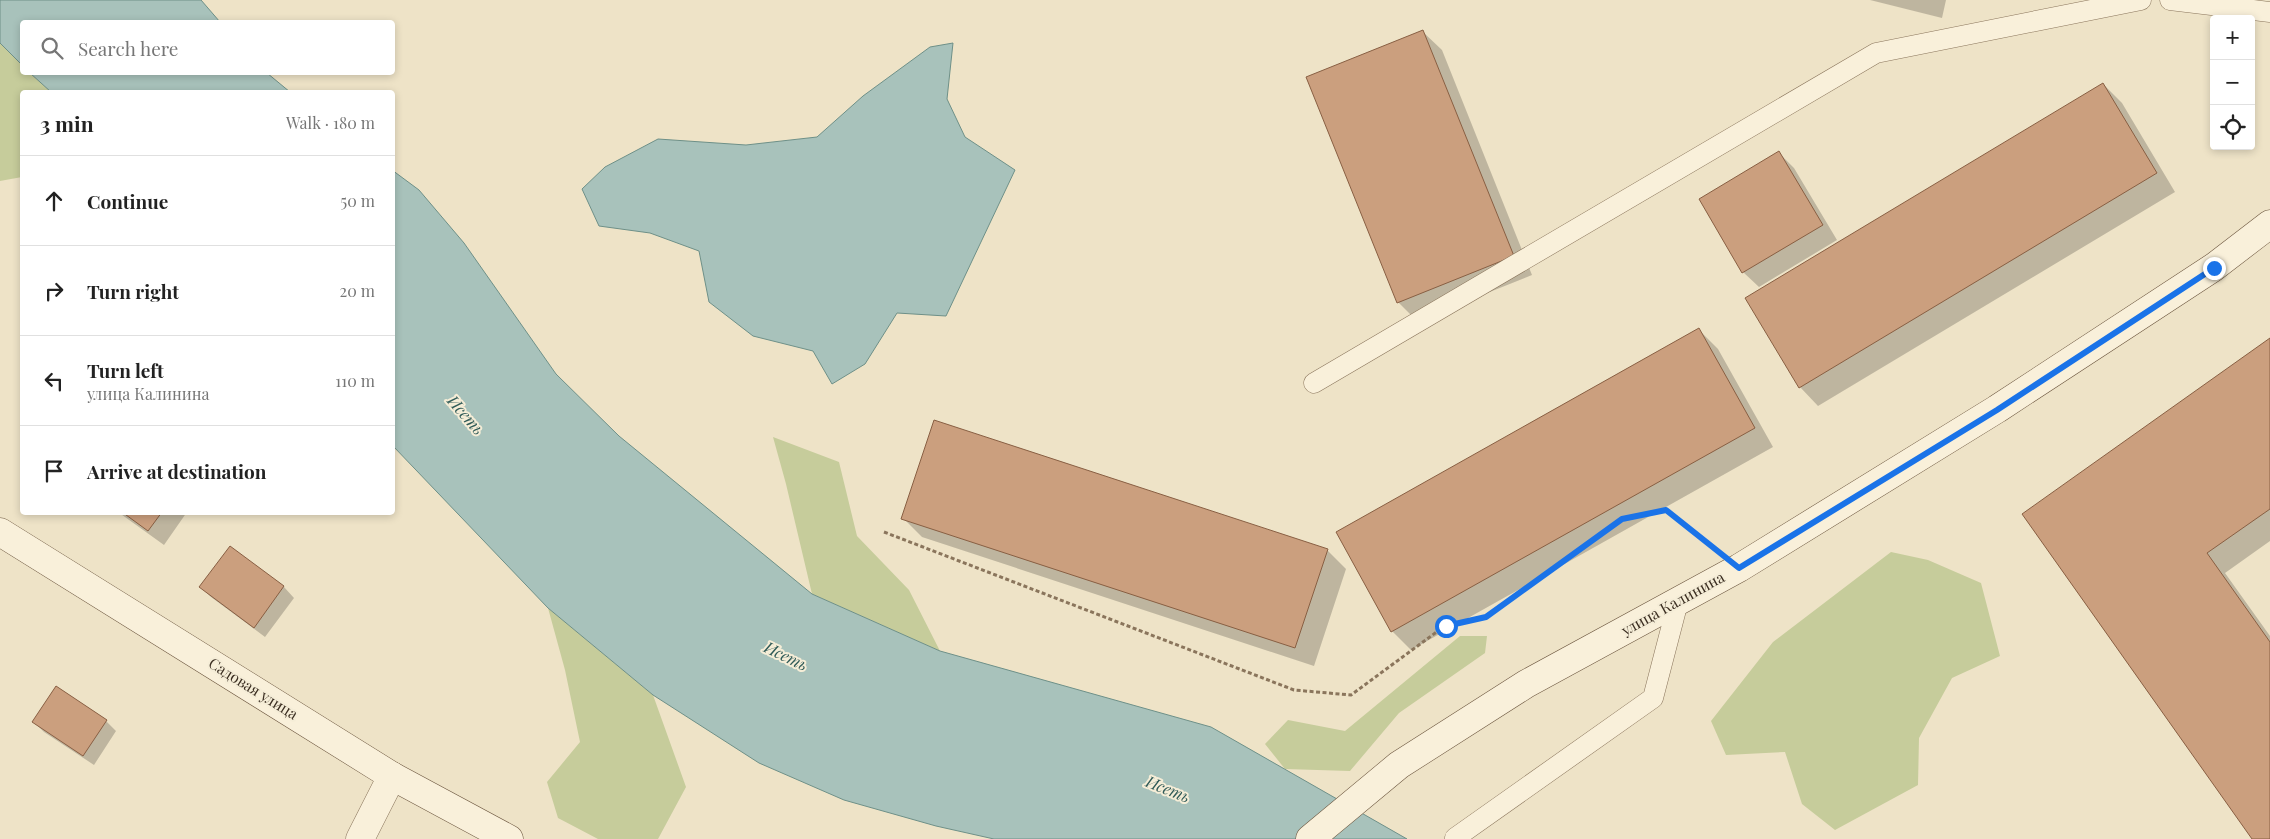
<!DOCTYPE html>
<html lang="en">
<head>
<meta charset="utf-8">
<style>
  :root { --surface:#fff; --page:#f2f2f2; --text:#222; --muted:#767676; --line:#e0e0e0 }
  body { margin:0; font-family:"Playfair Display",serif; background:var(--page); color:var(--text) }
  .controls { position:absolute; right:15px; top:15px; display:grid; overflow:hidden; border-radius:5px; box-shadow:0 2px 8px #0003 }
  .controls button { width:45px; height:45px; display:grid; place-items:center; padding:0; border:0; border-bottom:1px solid var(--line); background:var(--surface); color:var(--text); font:25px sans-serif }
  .stop { position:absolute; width:15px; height:15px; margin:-11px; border:4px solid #1a73e8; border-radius:50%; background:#fff }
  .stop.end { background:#1a73e8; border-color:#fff; box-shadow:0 1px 5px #0008 }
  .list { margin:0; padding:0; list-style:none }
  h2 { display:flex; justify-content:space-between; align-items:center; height:65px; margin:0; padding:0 20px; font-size:21px }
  h2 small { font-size:16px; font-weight:400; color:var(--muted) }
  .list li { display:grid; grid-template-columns:32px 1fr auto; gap:15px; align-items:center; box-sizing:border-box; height:90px; padding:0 20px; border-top:1px solid var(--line) }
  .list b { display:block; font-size:19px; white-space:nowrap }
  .list p { margin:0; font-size:16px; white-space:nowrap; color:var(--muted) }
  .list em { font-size:16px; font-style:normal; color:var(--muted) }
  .icon { flex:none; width:28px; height:28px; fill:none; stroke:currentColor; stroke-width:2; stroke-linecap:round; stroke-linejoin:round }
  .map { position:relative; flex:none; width:2270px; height:839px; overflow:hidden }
  .search { position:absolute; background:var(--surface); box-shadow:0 2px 8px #0003; left:20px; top:20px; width:375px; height:55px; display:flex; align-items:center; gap:12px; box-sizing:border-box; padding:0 18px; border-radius:5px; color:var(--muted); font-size:19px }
  .panel { position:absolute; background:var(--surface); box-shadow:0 2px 8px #0003; left:20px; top:90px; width:375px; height:425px; border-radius:5px }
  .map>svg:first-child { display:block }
  .green { fill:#c6cc9b }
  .water { fill:#a8c2bb; stroke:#6e9088 }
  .shadow { fill:#0003 }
  .building { fill:#cb9f7e; stroke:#885f43 }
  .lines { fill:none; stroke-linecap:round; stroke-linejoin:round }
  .lane-casing { stroke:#8a755c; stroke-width:21 }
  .street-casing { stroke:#8a755c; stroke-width:29 }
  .secondary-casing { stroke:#6c563f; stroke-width:29 }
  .path { stroke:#8a755c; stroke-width:3; stroke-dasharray:4 2.5; stroke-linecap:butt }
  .lane { stroke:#f9f0da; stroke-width:20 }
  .street { stroke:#f9f0da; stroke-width:28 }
  .secondary { stroke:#f9f0da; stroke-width:28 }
  .route { stroke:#1a73e8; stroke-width:6 }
  .labels { text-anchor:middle; stroke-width:4; stroke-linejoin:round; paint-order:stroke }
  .street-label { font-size:15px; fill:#3a2d20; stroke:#f5edd7 }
  .water-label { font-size:16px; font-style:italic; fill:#2f5a57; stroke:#f5edd7 }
</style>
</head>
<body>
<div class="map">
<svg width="2270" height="839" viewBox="0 0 2270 839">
  <rect width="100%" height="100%" fill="#eee3c7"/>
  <path class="green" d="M0,43L22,65V72L30,73L51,92H22V177L0,181Z
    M773,437L839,462L857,536L909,590L940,651L812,594L786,484Z
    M1891,552L1928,560L1981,583L2000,656L1952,678L1919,738L1918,785L1835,830L1802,804L1785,752L1726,755L1711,721L1773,642Z
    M548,608L653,695L686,787L658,839H598L558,818L547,782L580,742L565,670Z
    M1460,636H1487L1485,653L1399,713L1350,771L1285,769L1265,744L1288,720L1345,731Z"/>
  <path class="water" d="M0,0H201L220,22H22V65L0,43Z
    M953,43L947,99L965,137L1015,170L946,316L897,313L865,364L832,384L813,351L753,336L709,302L699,251L650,233L599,226L582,189L605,167L658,139L746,145L817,137L863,96L930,47Z
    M30,73H267L290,92H51Z
    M392,170L419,190L464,243L556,374L619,436L812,594L940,651L1211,727L1407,839H994L936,826L844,800L759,763L653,695L548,608L393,446Z"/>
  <path class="shadow" d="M1870,0H1946L1942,18Z
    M1423,32L1442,50L1532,275L1417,321L1398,302Z
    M2103,84L2122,103L2175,192L1818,406L1800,387Z
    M1779,153L1794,168L1837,240L1759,287L1743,272L1700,200Z
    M1699,330L1718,349L1773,447L1411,650L1392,631Z
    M2270,340V541L2225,573L2270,636V839H2253L2024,514Z
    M118,512H187L164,545Z
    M903,518L1327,550L1346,569L1314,666L922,537Z
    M230,547L284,587L294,598L265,637L211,597L201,587Z
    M106,721L116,731L94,765L44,732L34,722Z"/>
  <path class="building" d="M1423,30L1514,256L1397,303L1306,77Z
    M2103,83L2157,173L1799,388L1745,298Z
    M1779,151L1823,225L1742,273L1699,199Z
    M1699,328L1755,428L1391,632L1336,532Z
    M2270,338V509L2207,553L2270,642V839H2252L2022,514Z
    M934,420L1328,549L1295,648L901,519Z
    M122,512H162L148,531Z
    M230,546L284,586L254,628L199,587Z
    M56,686L107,720L83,756L32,722Z"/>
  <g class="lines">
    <defs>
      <path id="lane" d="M2170,0L2270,12
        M1314,383L1876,53L2141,0
        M1455,838L1653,698L1678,602"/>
      <path id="street" d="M360,839L392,776"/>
      <path id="secondary" d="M0,532L392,776L509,839
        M1310,839L1399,765L1526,684L1739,568L1997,409L2214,267L2270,224"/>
    </defs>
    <use href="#lane" class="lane-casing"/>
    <use href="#street" class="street-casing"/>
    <use href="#secondary" class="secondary-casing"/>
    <path class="path" d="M884,532L1294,690L1351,695L1446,625L1486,617L1622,519L1665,510L1712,547"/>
    <use href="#lane" class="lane"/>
    <use href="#street" class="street"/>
    <use href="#secondary" class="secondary"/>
  </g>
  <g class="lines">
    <path class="route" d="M1446,626L1486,617L1622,519L1666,510L1739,568L1997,410L2214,268"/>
  </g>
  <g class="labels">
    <g class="street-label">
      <text transform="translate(1673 604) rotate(-29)" y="5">улица Калинина</text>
      <text transform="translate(253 689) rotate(32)" y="5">Садовая улица</text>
    </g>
    <g class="water-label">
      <text transform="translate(466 415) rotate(49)" y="6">Исеть</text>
      <text transform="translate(786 656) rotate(26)" y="6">Исеть</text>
      <text transform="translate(1168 789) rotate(22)" y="6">Исеть</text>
    </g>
  </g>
</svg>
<div class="controls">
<button>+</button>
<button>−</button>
<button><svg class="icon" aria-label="locate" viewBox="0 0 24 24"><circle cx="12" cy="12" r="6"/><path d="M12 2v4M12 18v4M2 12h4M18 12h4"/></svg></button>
</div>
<div class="stop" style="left:1446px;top:626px"></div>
<div class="stop end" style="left:2214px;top:268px"></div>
<div class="search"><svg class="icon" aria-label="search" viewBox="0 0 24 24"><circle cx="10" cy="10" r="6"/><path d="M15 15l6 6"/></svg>Search here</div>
<section class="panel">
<h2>3 min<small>Walk · 180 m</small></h2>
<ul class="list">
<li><svg class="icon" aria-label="ahead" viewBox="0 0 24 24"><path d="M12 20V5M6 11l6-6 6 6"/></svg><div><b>Continue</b></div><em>50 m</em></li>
<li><svg class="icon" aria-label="right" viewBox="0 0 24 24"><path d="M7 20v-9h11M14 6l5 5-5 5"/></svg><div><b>Turn right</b></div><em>20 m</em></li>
<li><svg class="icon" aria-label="left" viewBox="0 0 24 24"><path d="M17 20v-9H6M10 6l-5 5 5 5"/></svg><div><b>Turn left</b><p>улица Калинина</p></div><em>110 m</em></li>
<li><svg class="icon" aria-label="arrive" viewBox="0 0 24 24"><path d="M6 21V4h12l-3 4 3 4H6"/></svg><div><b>Arrive at destination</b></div></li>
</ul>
</section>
</div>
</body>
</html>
